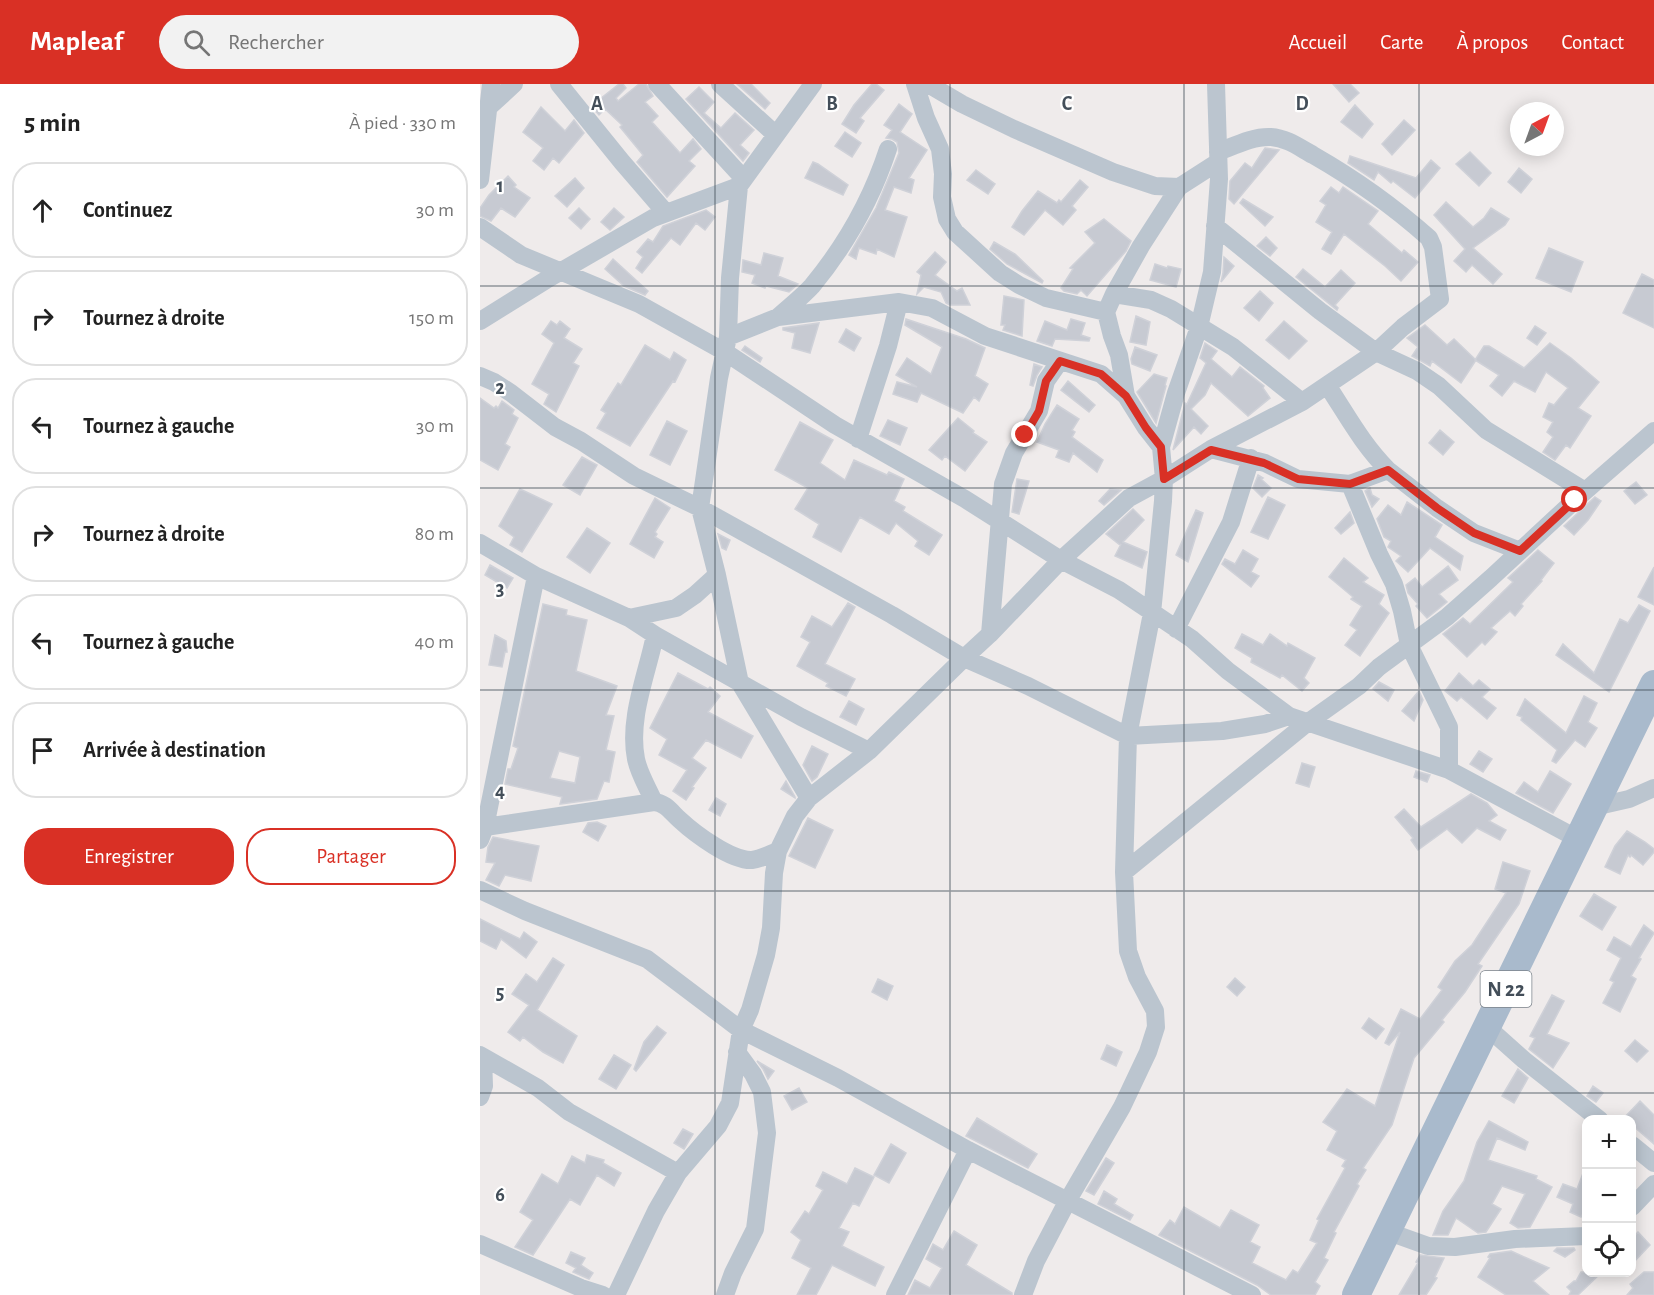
<!DOCTYPE html>
<html lang="fr">
<head>
<meta charset="utf-8">
<style>
  :root { --surface:#fff; --page:#f2f2f2; --text:#222; --muted:#767676; --line:#e0e0e0; --accent:#d93025 }
  body { margin:0; font-family:"Alegreya Sans",sans-serif; background:var(--page); color:var(--text) }
  .controls { position:absolute; right:18px; bottom:18px; display:grid; overflow:hidden; border-radius:12px; box-shadow:0 3px 15px #0003 }
  .controls button { width:54px; height:54px; display:grid; place-items:center; padding:0; border:0; border-bottom:2px solid var(--line); background:var(--surface); color:var(--text); font:30px sans-serif }
  .compass { position:absolute; left:1030px; top:18px; width:54px; height:54px; border-radius:50%; background:var(--surface); box-shadow:0 3px 15px #0003; rotate:41deg }
  .stop { position:absolute; width:18px; height:18px; margin:-14px; border:4px solid #d93025; border-radius:50%; background:#fff }
  .stop.end { background:#d93025; border-color:#fff; box-shadow:0 2px 6px #0008 }
  .list { margin:0; padding:0; list-style:none }
  h2 { display:flex; justify-content:space-between; align-items:center; height:78px; margin:0; padding:0 24px; font-size:26px }
  h2 small { font-size:20px; font-weight:400; color:var(--muted) }
  .list li { display:grid; grid-template-columns:39px 1fr auto; gap:18px; align-items:center; box-sizing:border-box; height:96px; margin:0 12px 12px; padding:0 12px; border:2px solid var(--line); border-radius:24px }
  .list b { display:block; font-size:22px; white-space:nowrap }
  .list em { font-size:20px; font-style:normal; color:var(--muted) }
  .actions { display:flex; gap:12px; padding:18px 24px }
  .actions a { flex:1; padding:14px 0; border:2px solid var(--accent); border-radius:24px; text-align:center; font-size:21px; color:var(--accent) }
  .actions .main { background:var(--accent); color:#fff }
  .icon { flex:none; width:33px; height:33px; fill:none; stroke:currentColor; stroke-width:2; stroke-linecap:round; stroke-linejoin:round }
  .map { position:relative; flex:none; width:1174px; height:1211px; overflow:hidden }
  header { display:flex; align-items:center; gap:36px; box-sizing:border-box; height:84px; padding:0 30px; background:var(--accent); color:#fff }
  header strong { font-size:28px }
  nav { display:flex; gap:33px; margin-inline-start:auto; font-size:21px }
  .search { width:420px; height:54px; background:var(--page); display:flex; align-items:center; gap:15px; box-sizing:border-box; padding:0 21px; border-radius:33px; color:var(--muted); font-size:22px }
  main { display:flex }
  aside { flex:1; background:var(--surface) }
  .map>svg:first-child { display:block }
  .building { fill:#c7cad2; stroke:#cfd1d8; stroke-width:1.5; fill-rule:evenodd }
  .lines { fill:none; stroke-linecap:round; stroke-linejoin:round }
  .minor { stroke:#bbc5cf; stroke-width:18 }
  .primary { stroke:#a9bacc; stroke-width:28 }
  .route { stroke:#d93025; stroke-width:8 }
  .grid { fill:none; stroke:#434e59; stroke-width:1.5; stroke-opacity:0.55 }
  .labels { text-anchor:middle; stroke-width:4.5; stroke-linejoin:round; paint-order:stroke }
  .shield { fill:#fff; stroke:#7b838b; stroke-width:1.5 }
  .shield-label { font-size:21px; font-weight:bold; fill:#434e59 }
  .grid-label { font-size:20px; text-anchor:middle; font-weight:bold; fill:#434e59; stroke:#fff; stroke-width:4.5; stroke-linejoin:round; paint-order:stroke }
</style>
</head>
<body>
<header>
<strong>Mapleaf</strong>
<div class="search"><svg class="icon" aria-label="search" viewBox="0 0 24 24"><circle cx="10" cy="10" r="6"/><path d="M15 15l6 6"/></svg>Rechercher</div>
<nav><a>Accueil</a><a>Carte</a><a>À propos</a><a>Contact</a></nav>
</header>
<main>
<aside>
<h2>5 min<small>À pied · 330 m</small></h2>
<ul class="list">
<li><svg class="icon" aria-label="ahead" viewBox="0 0 24 24"><path d="M12 20V5M6 11l6-6 6 6"/></svg><div><b>Continuez</b></div><em>30 m</em></li>
<li><svg class="icon" aria-label="right" viewBox="0 0 24 24"><path d="M7 20v-9h11M14 6l5 5-5 5"/></svg><div><b>Tournez à droite</b></div><em>150 m</em></li>
<li><svg class="icon" aria-label="left" viewBox="0 0 24 24"><path d="M17 20v-9H6M10 6l-5 5 5 5"/></svg><div><b>Tournez à gauche</b></div><em>30 m</em></li>
<li><svg class="icon" aria-label="right" viewBox="0 0 24 24"><path d="M7 20v-9h11M14 6l5 5-5 5"/></svg><div><b>Tournez à droite</b></div><em>80 m</em></li>
<li><svg class="icon" aria-label="left" viewBox="0 0 24 24"><path d="M17 20v-9H6M10 6l-5 5 5 5"/></svg><div><b>Tournez à gauche</b></div><em>40 m</em></li>
<li><svg class="icon" aria-label="arrive" viewBox="0 0 24 24"><path d="M6 21V4h12l-3 4 3 4H6"/></svg><div><b>Arrivée à destination</b></div></li>
</ul>
<div class="actions"><a class="main">Enregistrer</a><a>Partager</a></div>
</aside>
<div class="map">
<svg width="1174" height="1211" viewBox="0 0 1174 1211">
  <rect width="100%" height="100%" fill="#efebeb"/>
  <path class="building" d="M139,0H143L146,4L136,14L138,17L159,0H166L173,12L165,18L178,32L172,38L200,69L213,55L221,65L209,77L215,82L187,113L157,78L163,71L140,43L142,41L125,25L119,31L111,22Z
    M257,0H271L290,19L285,25Z
    M392,0H396L404,6L380,34L384,37L376,49L362,40L374,21Z
    M853,0H870L879,9L869,18Z
    M219,3L234,18L224,29L241,44L255,29L274,46L260,61L269,69L263,77L206,15Z
    M419,20L432,30L420,48L447,66L429,94L434,96L431,109L414,103L405,126L427,133L414,173L397,165L396,170L379,164L376,175L369,171L396,124L419,69L417,58L412,55L406,54L412,46L404,41Z
    M875,21L893,40L882,54L861,38Z
    M61,23L85,47L94,36L104,49L79,79L73,74L64,86L53,77L63,64L43,48Z
    M924,36L935,46L912,71L902,60Z
    M365,48L381,59L372,73L355,62Z
    M785,64L799,66L754,120L749,115L750,97L765,79L772,84Z
    M990,68L1011,89L999,102L976,80Z
    M870,72L936,94L951,76L960,84L935,114L913,97L911,99L898,88L894,96L868,79Z
    M333,78L338,80L368,101L363,111L325,94Z
    M1039,84L1052,95L1041,109L1028,98Z
    M496,86L515,100L508,110L487,96Z
    M28,92L36,101L34,103L50,114L35,133L21,124L11,137L0,132V124L9,111Z
    M95,94L104,104L87,123L75,112Z
    M600,96L608,103L592,122L596,126L583,141L565,126L544,151L532,143L542,127L558,107L577,119L579,116L581,118Z
    M851,103L859,109L863,103L898,127L888,140L922,169L924,166L938,178L921,197L905,182L864,150L851,170L842,165L852,148L836,138L846,121L840,117Z
    M763,115L793,133L785,142L760,119Z
    M966,118L993,143L1004,134L1011,124L1029,135L1025,141L993,164L1022,190L1013,200L992,181L986,188L974,177L985,165L954,131Z
    M99,124L110,135L101,145L89,134Z
    M134,124L144,133L130,146L121,138Z
    M226,126L235,133L225,146L216,139L200,161L191,154L162,189L156,184L163,173L157,168L168,155L173,158L183,142Z
    M624,135L651,157L646,167L607,212L601,206L597,210L584,207L581,204L593,185L590,184L615,159L605,148Z
    M786,153L797,164L790,172L777,162Z
    M514,158L535,170L563,197L562,199L527,180L510,165Z
    M1069,164L1103,178L1091,208L1056,194Z
    M455,168L466,178L455,191L477,207L482,204L490,221H470L466,219L461,208L444,203L437,210L441,191L437,188Z
    M284,169L303,174L298,192L318,200L309,208L286,202L285,204L272,199L275,191L262,188L263,176L281,181Z
    M744,173L754,182L741,198L743,189Z
    M133,175L168,207L165,211L144,202L125,185Z
    M675,180L687,184L688,182L701,185L696,203L670,196Z
    M823,185L845,203L861,186L875,199L855,221L858,224L857,226L816,193Z
    M1162,190L1174,196V244L1143,229Z
    M780,207L793,219L779,237L764,224Z
    M524,212L544,216L542,252L523,246L525,241H521Z
    M656,232L670,238L666,261L650,258Z
    M426,235L486,255L505,264L495,292L508,300L499,317L494,313L483,329L441,309L437,318L413,310L417,298L437,303L416,291L427,274L451,290L462,263L425,241Z
    M591,235L605,239L601,251L610,254L609,257L575,255L572,262L557,257L565,237L587,246Z
    M71,237L77,241L80,237L90,245L84,254L102,265L93,279L99,282L76,328L64,320L69,310L52,300L74,259L62,250Z
    M804,237L827,257L809,275L786,256Z
    M339,239L330,269L312,264L315,249L303,246V244Z
    M945,241L967,261L974,255L996,276L981,299L952,277L950,282L932,272L938,263L927,254Z
    M1055,242L1066,249L1057,261L1047,254Z
    M366,245L381,254L374,267L359,258Z
    M725,259L737,267L731,275L752,293L760,283L784,302L783,304L790,314L768,332L731,299L725,311L711,325L728,342L721,350L714,343L693,366L705,319L707,320L726,279L720,274Z
    M1070,259L1091,274L1119,298L1098,324L1111,332L1090,364L1086,361L1075,376L1063,368L1073,353L1067,348L1073,338L1063,333L1069,319L1074,321L1088,304L1066,288L1055,308L1034,297L1022,312L1010,302L1019,291L995,276L1004,262H1009L1044,284Z
    M165,261L190,276L194,268L206,276L195,298L193,297L150,362L117,344L126,329L121,326L138,299L141,301Z
    M265,262L282,274L280,278L262,266Z
    M655,263L677,271L670,287L652,280L651,275Z
    M554,280L562,283L557,291L553,302L550,301Z
    M674,290L687,294L685,301L686,302L676,339L657,308Z
    M588,297L615,321L609,328L581,306Z
    M0,314L14,324L16,322L18,324L22,317L34,326L32,330L38,334L25,360L30,363L18,386L0,376Z
    M577,321L599,335L592,346L595,348L592,353L623,376L617,388L593,369L589,378L576,373L579,366L557,358L565,340Z
    M478,334L494,347L493,349L507,358L485,387L465,372L462,376L449,366Z
    M408,336L427,344L420,361L400,352Z
    M187,337L207,347L190,381L170,371Z
    M320,338L353,356L340,379L365,396L374,376L407,391L409,388L424,395L414,417L425,423L423,427L462,451L449,471L435,462L438,457L416,439L409,450L380,433L361,468L333,453L339,440L315,425L328,404L295,386Z
    M960,346L974,358L963,371L949,359Z
    M102,373L117,381L100,411L83,401Z
    M778,391L783,394L781,395L791,404L782,413L773,404Z
    M537,395L549,397L539,430L532,428Z
    M1156,398L1167,411L1155,420L1144,407Z
    M890,404L892,411L899,415L892,423L885,407Z
    M40,405L72,420L42,468L30,461L34,453L19,442Z
    M630,405L641,406L624,421L619,417Z
    M788,413L805,421L788,455L771,448Z
    M1115,413L1121,417L1108,436L1094,451L1084,442Z
    M175,414L190,424L175,448L177,450L175,453L183,458L174,474L150,460Z
    M927,418L962,441L955,453L983,472L980,486L950,464L928,488L916,477L921,472L908,463L911,457L904,453L897,435L908,421L921,431Z
    M653,425L664,436L643,458L667,468L662,484L635,472L641,460L640,461L626,450Z
    M716,426L723,429L708,478L696,471Z
    M870,428L874,439L861,450L855,444Z
    M107,444L130,459L110,489L87,473Z
    M238,450L250,456L246,466L242,464Z
    M763,466L778,475L771,488L779,492L771,503L742,480L745,475L755,480Z
    M1058,466L1074,479L1061,496L1062,497L1041,520L1043,522L1035,532L1030,527L1011,544L1017,548L1005,561L1002,558L987,573L963,550L983,534L990,540L1033,498L1028,494Z
    M864,474L888,494L883,498L904,511L899,520L909,529L880,572L865,561L877,546L870,541L882,522L871,515L873,513L849,493Z
    M10,481L33,494L27,504L5,491Z
    M968,482L978,496L959,510L967,518L947,534L936,522L938,520L928,509L926,501L935,494L942,503Z
    M1174,483V521L1158,513Z
    M368,519L375,523L345,580L375,595L366,612L346,602L348,599L317,582L329,560L330,558L321,553L332,532L352,543Z
    M63,520L87,526L86,531L107,536L96,587L137,602L126,631L134,632L126,666L135,668L129,698L124,697L117,715L81,720H80L82,713L25,700L28,685H31L38,664L33,662ZM79,667L100,673L95,699L70,694Z
    M1159,521L1170,527L1129,608L1076,571L1083,560L1114,589L1140,535L1148,539Z
    M762,550L783,561L790,550L807,562L808,559L835,574L824,594L829,599L822,607L802,591L800,594L771,578L772,574L755,564Z
    M15,551L26,557L27,568H25L22,583L9,581Z
    M198,589L228,605L230,603L240,612L228,628L273,652L261,674L226,656L212,674L226,684L212,703L214,704L206,716L193,707L207,686L179,671L187,655L170,644Z
    M979,589L993,602L999,596L1010,605L1002,613L1016,624L1007,635L981,613L977,617L965,607Z
    M899,598L914,606L908,617L893,605Z
    M939,607L943,616L934,637L922,627Z
    M1104,612L1117,619L1108,638L1117,644L1105,663L1095,656L1076,679L1072,677L1077,666L1041,636L1042,633L1037,631L1045,615L1086,649Z
    M369,617L384,625L376,641L360,633Z
    M332,662L348,670L337,693L332,697L323,681Z
    M999,667L1012,675L1003,688L990,680Z
    M822,679L835,683L829,703L816,699Z
    M936,687L950,691L947,698L934,693Z
    M1070,687L1091,700L1073,729L1036,709L1044,698L1058,708Z
    M306,697L315,713V714L301,705Z
    M991,710L1007,719L1017,731L1009,737L1026,746L1020,756L997,744L982,759L967,745L938,766L931,756L933,754L915,733L924,725L941,743Z
    M236,714L246,720L240,732L229,726Z
    M328,734L353,746L335,784L309,772Z
    M117,738L126,742L118,757L103,748L108,739Z
    M1147,747L1165,758L1174,765V768L1163,781L1151,771L1150,773L1148,771L1140,790L1125,783L1135,762Z
    M13,753L59,762L51,797L25,791L19,802L6,796L15,779L6,778L8,763Z
    M1023,778L1050,787L1039,820L998,880L1002,882L985,908L962,936L964,938L934,974L912,1041L883,1084L886,1086L877,1100L879,1102L854,1148L856,1149L844,1174L848,1176L835,1198L840,1202L835,1211H791L777,1201L679,1151L690,1136L695,1140L704,1123L740,1144L751,1126L779,1141L770,1158L780,1163L772,1179L806,1196L813,1186L818,1189L837,1159L830,1156L839,1136L837,1135L865,1084L862,1082L866,1076L847,1066L857,1047L843,1038L867,1005L895,1022L920,948L909,961L905,959L921,925L940,935L962,906L958,903L975,877L992,861L1026,809L1015,805Z
    M1114,810L1136,823L1122,846L1100,832Z
    M0,835L40,855L44,848L57,858L46,874L21,855L16,865L0,857Z
    M1164,841L1174,849L1159,874L1161,875L1151,892L1156,895L1140,928L1123,919L1134,898L1130,896L1141,874L1127,866L1134,853L1151,863Z
    M73,874L84,881L57,926L97,952L83,979L63,968L43,953L40,957L28,948L49,921L32,910L46,890L57,898Z
    M755,894L765,903L757,912L747,903Z
    M398,895L413,902L407,916L392,908Z
    M1072,911L1084,917L1067,950L1089,959L1073,984L1049,965L1055,954L1050,952Z
    M889,934L904,945L896,955L882,944Z
    M177,942L186,949L156,987L154,985L164,958Z
    M1155,956L1168,967L1157,978L1145,967Z
    M627,961L642,968L636,982L621,975Z
    M134,971L151,981L136,1005L119,995Z
    M277,977L294,987L288,995L283,985Z
    M1038,985L1048,994L1034,1019L1022,1012Z
    M1113,1002L1123,1009L1116,1018L1107,1012Z
    M319,1004L327,1018L312,1026L304,1012Z
    M1160,1017L1174,1031V1060L1152,1041V1035H1143Z
    M497,1034L557,1070L548,1084L486,1052Z
    M1009,1037L1048,1058L1045,1066L1017,1054L1008,1076L1057,1092L1056,1095L1072,1103L1050,1143L1038,1144L1030,1139L1045,1110L1022,1102L1012,1120L1021,1125L1006,1148L998,1149L976,1134L968,1151H953L963,1127L984,1097L997,1058Z
    M203,1045L213,1050L204,1065L194,1059Z
    M411,1060L426,1069L409,1099L394,1091Z
    M107,1071L124,1076L123,1079L141,1089L134,1102L117,1091L100,1121L90,1115L53,1171L35,1163L53,1136L40,1128L62,1090L78,1100L92,1072L105,1079Z
    M626,1074L634,1079L614,1111L606,1107Z
    M375,1084L394,1093L379,1122L373,1119L359,1144L369,1148L362,1162L404,1183L395,1202L352,1181L336,1211H317L331,1184L312,1174L321,1156L311,1148L325,1127L329,1130L343,1106L336,1102L343,1088L367,1100Z
    M1105,1084L1107,1122L1101,1133L1090,1128L1093,1120L1077,1113L1083,1100L1097,1105Z
    M624,1107L637,1115L634,1120L653,1131L650,1136L618,1120Z
    M474,1147L497,1161L486,1181L532,1209V1211H428L435,1196L450,1204L462,1184L446,1175L453,1160L463,1166Z
    M1158,1148L1170,1161L1152,1180V1155Z
    M1077,1164H1094L1095,1166L1085,1173L1074,1167Z
    M1031,1167L1069,1184L1053,1197L1069,1211H1026L998,1193L1010,1174L1008,1173L1010,1170Z
    M91,1168L105,1174L101,1181L113,1189L109,1195L93,1188L96,1184L86,1179Z
    M940,1171L964,1174L955,1193L957,1194L946,1211H919L938,1179L936,1178Z
    M1101,1188H1122L1098,1211H1089L1091,1207L1087,1203L1094,1197H1096Z
    M1164,1188H1174V1211H1147L1153,1204L1150,1200Z"/>
  <g class="lines">
    <path class="minor" d="M79,0L142,78L186,129
      M177,0L264,95
      M240,0L296,51
      M435,0L446,34L460,65L463,90L462,113L467,135L475,148L520,189L539,201L566,214L626,228L634,210L661,162L699,103L738,78
      M448,0L482,20L534,45L633,88L675,102L699,103
      M9,23L34,0
      M0,96L11,0
      M259,102L333,0
      M735,142L840,227L896,268L937,287L959,302L1006,346L1105,407
      M0,143L41,171L159,220L245,268L355,341L485,415L581,476L639,506L712,555L748,587L809,632L969,686L1098,755
      M634,210L671,216L691,225L753,263L822,318
      M419,218L452,224L505,252L621,290L646,312L666,344L681,363
      M626,228L632,252L639,271L646,312
      M298,233C309,223 322,213 332,202C365,162 392,114 408,65
      M0,237L66,196L173,134L259,102L250,194L248,253L239,294L220,424L237,491L260,599L329,714L389,667L484,574L548,602L648,652L742,647L785,640L809,632
      M248,253L298,233L419,218L408,262L378,355
      M0,292L14,298L31,309L75,343L101,357L154,392L220,424L412,531L484,574L510,550L581,476L649,414L684,395L731,365L822,318L896,268L923,243L960,215L953,163L949,154C913,122 875,95 833,71C820,64 807,54 791,53C773,52 754,62 738,68
      M847,301C867,331 882,360 908,386
      M731,365L785,379L818,395L870,400L908,386L957,424L994,449L1040,467
      M870,400L899,470L914,500L922,527L929,561L969,643V686
      M0,459L56,492L149,534L175,551L321,633L389,667
      M149,534L196,524L215,511L237,491
      M696,545L751,438L771,374
      M510,550L523,400L534,369L559,327L566,297L580,277
      M174,718C168,704 159,690 156,675C148,634 167,591 175,551
      M1114,723L1149,715L1174,704
      M5,743L56,492
      M0,756L5,743L174,718C186,719 191,728 200,736C214,749 251,777 272,776C281,775 290,770 298,767
      M644,788L827,639L879,602L899,583L967,533L1011,494L1095,416L1174,347
      M0,806L45,827L167,875L261,946L358,994L488,1066L772,1211
      M1007,943L1044,976L1120,1036
      M0,971L58,1004L89,1028L198,1089
      M0,1013L4,1002L3,973
      M1152,1061L1174,1079
      M1152,1123L1174,1100
      M906,1147L948,1162L975,1163L1035,1155L1106,1152
      M0,1160L101,1204L123,1211
      M136,1211L176,1127L198,1089L238,1042L250,1019L261,946L270,926L286,871L291,844L294,789L298,767L315,732L329,714
      M245,1211L253,1189L275,1145L287,1049L282,1008L273,990L257,968
      M415,1211L488,1066
      M543,1211L556,1177L588,1116L642,1023L668,968L676,943L675,927L657,893L648,867L644,788L648,652L672,529L683,417L684,395L681,363L696,309L719,243L732,188L739,95L736,0"/>
    <path class="primary" d="M876,1211L1174,600"/>
  </g>
  <g class="lines">
    <path class="route" d="M545,351L559,327L566,297L580,277L621,290L646,312L666,344L681,363L684,395L731,366L784,379L818,395L870,400L908,386L957,424L994,449L1040,467L1095,416"/>
  </g>
  <path class="grid" d="M235,0V1211M470,0V1211M704,0V1211M939,0V1211M0,202H1174M0,404H1174M0,606H1174M0,807H1174M0,1009H1174"/>
  <g class="labels">
    <rect class="shield" x="1000.5" y="887" width="51" height="36" rx="4.5"/>
    <g class="shield-label">
      <text x="1026" y="912">N 22</text>
    </g>
  </g>
  <g class="grid-label">
    <text x="117" y="26">A</text>
    <text x="352" y="26">B</text>
    <text x="587" y="26">C</text>
    <text x="822" y="26">D</text>
    <text x="20" y="108">1</text>
    <text x="20" y="310">2</text>
    <text x="20" y="511">3</text>
    <text x="20" y="713">4</text>
    <text x="20" y="915">5</text>
    <text x="20" y="1117">6</text>
  </g>
</svg>
<div class="controls">
<button>+</button>
<button>−</button>
<button><svg class="icon" aria-label="locate" viewBox="0 0 24 24"><circle cx="12" cy="12" r="6"/><path d="M12 2v4M12 18v4M2 12h4M18 12h4"/></svg></button>
</div>
<svg class="compass" viewBox="-18 -18 36 36"><path d="M0-13l5 13h-10z" fill="#e53935"/><path d="M0 13l5-13h-10z" fill="#767676"/></svg>
<div class="stop" style="left:1095px;top:416px"></div>
<div class="stop end" style="left:545px;top:351px"></div>
</div>
</main>
</body>
</html>
